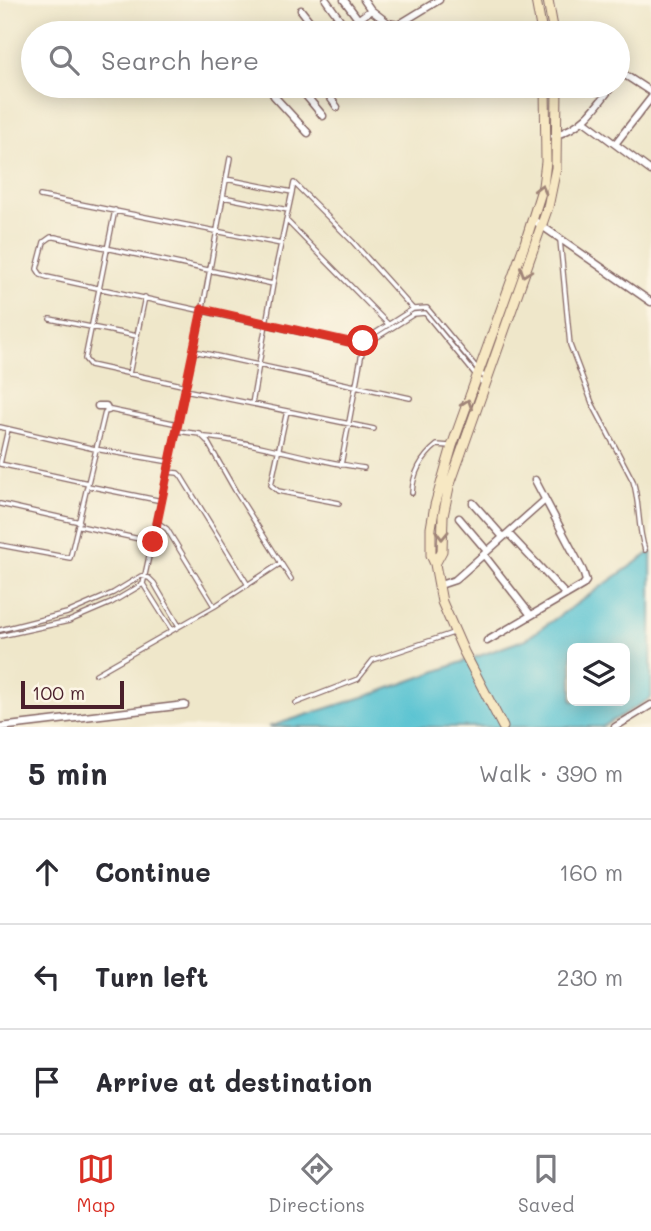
<!DOCTYPE html>
<html lang="en">
<head>
<meta charset="utf-8">
<style>
  :root { --surface:#fff; --page:#f2f2f3; --text:#2b2b33; --muted:#7c7c81; --line:#e1e1e2; --accent:#d93025 }
  body { margin:0; font-family:Mali,sans-serif; background:var(--page); color:var(--text) }
  .controls { position:absolute; right:21px; bottom:21px; display:grid; overflow:hidden; border-radius:10px; box-shadow:0 4px 18px #0003 }
  .controls button { width:63px; height:63px; display:grid; place-items:center; padding:0; border:0; border-bottom:2px solid var(--line); background:var(--surface); color:var(--text); font:35px sans-serif }
  .scale { position:absolute; left:21px; bottom:18px; width:103px; box-sizing:border-box; padding-left:7px; border:4px solid #4a1f2b; border-top:0; font-size:19px; line-height:24px; white-space:nowrap; color:#4a1f2b; -webkit-text-stroke:5px #fcf5e5; paint-order:stroke }
  .stop { position:absolute; width:21px; height:21px; margin:-16px; border:5px solid #d93025; border-radius:50%; background:#fff }
  .stop.end { background:#d93025; border-color:#fff; box-shadow:0 2px 7px #0008 }
  .list { margin:0; padding:0; list-style:none }
  h2 { display:flex; justify-content:space-between; align-items:center; height:91px; margin:0; padding:0 28px; font-size:30px }
  h2 small { font-size:23px; font-weight:400; color:var(--muted) }
  .list li { display:grid; grid-template-columns:46px 1fr auto; gap:21px; align-items:center; box-sizing:border-box; height:105px; padding:0 28px; border-top:2px solid var(--line) }
  .list b { display:block; font-size:26px; white-space:nowrap }
  .list em { font-size:23px; font-style:normal; color:var(--muted) }
  .icon { flex:none; width:38px; height:38px; fill:none; stroke:currentColor; stroke-width:2; stroke-linecap:round; stroke-linejoin:round }
  .map { position:relative; flex:none; width:651px; height:727px; overflow:hidden }
  .search { position:absolute; background:var(--surface); box-shadow:0 4px 18px #0003; left:21px; right:21px; top:21px; height:77px; display:flex; align-items:center; gap:18px; box-sizing:border-box; padding:0 24px; border-radius:38px; color:var(--muted); font-size:26px }
  .sheet { height:406px; background:var(--surface) }
  nav { display:flex; justify-content:space-around; align-items:center; box-sizing:border-box; height:98px; border-top:2px solid var(--line); background:var(--surface); font-size:19px; color:var(--muted) }
  nav a { display:grid; justify-items:center; gap:4px }
  nav .on { color:var(--accent) }
  .map>svg:first-child { display:block }
  .water { fill:#58c3d2; stroke:#51717e; stroke-width:2; fill-rule:evenodd }
  .lines { fill:none; stroke-linecap:round; stroke-linejoin:round }
  .lane-casing { stroke:#846563; stroke-width:6 }
  .street-casing { stroke:#846563; stroke-width:9 }
  .secondary-casing { stroke:#846563; stroke-width:11 }
  .lane { stroke:#fff; stroke-width:3.5 }
  .street { stroke:#fff; stroke-width:6 }
  .secondary { stroke:#f7e8c3; stroke-width:9 }
  .oneway { stroke:#a08477 }
  .route { stroke:#d93025; stroke-width:9 }
</style>
</head>
<body>
<div class="map">
<svg width="651" height="727" viewBox="0 0 651 727">
  <rect width="100%" height="100%" fill="#fcf5e5"/>
  <filter id="ink" filterUnits="userSpaceOnUse"><feTurbulence type="fractalNoise" baseFrequency=".0143" numOctaves="2"/><feDisplacementMap in="SourceGraphic" scale="14" xChannelSelector="R" yChannelSelector="G"/><feConvolveMatrix kernelMatrix="1 2 1 2 8 2 1 2 1" color-interpolation-filters="sRGB"/></filter>
  <filter id="wash" filterUnits="userSpaceOnUse"><feTurbulence type="fractalNoise" baseFrequency=".00686" numOctaves="4" result="noise"/><feDisplacementMap in="SourceGraphic" scale="28" xChannelSelector="R" yChannelSelector="G"/><feGaussianBlur stdDeviation="1.57" result="paint"/><feColorMatrix in="noise" values="0 0 0 0 0 0 0 0 0 0 0 0 0 0 0 0 0 1.4 0 .05"/><feComposite in="paint" operator="in"/></filter>
  <g filter="url(#wash)">
    <rect width="100%" height="100%" fill="#efe7ca"/>
    <path class="water" d="M651,552V698L602,727H268L379,692L526,639ZM572,648H625V701H572Z"/>
  </g>
  <g filter="url(#ink)">
    <g class="lines">
      <defs>
        <path id="lane" d="M226,179L292,192
          M40,196L281,244
          M223,197L288,210
          M115,210L85,359L90,365L186,386
          M286,220L389,325
          M560,240L570,345L592,403L633,481C640,502 637,526 645,550
          M273,284L55,237H51L44,242L37,269L41,275L47,277L363,346L414,314L425,313L484,385
          M50,319L137,336
          M358,344L413,309L427,308L486,379
          M194,351L410,398
          M129,374L145,297
          M185,390L374,429
          M252,404L276,267L294,183L352,241L413,309
          M287,411L271,485L278,491L339,503
          M0,427L95,449L170,462
          M177,431L200,434L207,441L236,492L291,579
          M205,437C259,442 311,461 364,468
          M0,464L88,483
          M0,464L8,429
          M341,465L363,347
          M168,472L178,473L181,476L248,585
          M88,486L162,501
          M412,493C413,474 422,457 437,445L450,446
          M0,504L80,522
          M157,522L167,529L214,606
          M80,526L153,542
          M0,545L70,558L105,412L111,410L178,424
          M143,584L202,313L230,158
          M0,630L67,613L113,593L141,576L149,578L154,583L179,626
          M0,636L69,621L111,603L143,584L172,630
          M96,674L215,606L281,563
          M296,703L358,679L373,660L453,633"/>
        <path id="street" d="M326,0L346,28
          M344,0L358,19
          M364,0L371,10
          M301,10L319,33
          M280,29L283,33
          M340,33L371,10L388,23L398,25L439,0
          M618,78L625,75L651,92
          M274,86L272,92L274,96L308,133
          M298,86L323,116
          M322,86L337,107
          M584,121L651,171
          M554,136C584,126 594,110 612,86
          M615,144L651,98
          M532,219L651,302
          M98,406H106L108,410
          M473,503L503,537
          M459,518L487,551
          M508,533L566,595
          M484,555L530,614
          M440,585L455,580L545,500
          M487,641L583,585L586,581L583,571L535,480
          M0,727L185,705
          M615,727L651,705"/>
        <path id="secondary" d="M536,0L542,33
          M548,0L554,33
          M435,564L442,551L443,516L449,487L548,207L556,168L557,86
          M503,727L464,652L442,602L435,564L431,555V528L435,505L452,446L525,243L543,186L546,162L545,86"/>
      </defs>
      <use href="#lane" class="lane-casing"/>
      <use href="#street" class="street-casing"/>
      <use href="#secondary" class="secondary-casing"/>
      <use href="#lane" class="lane"/>
      <use href="#street" class="street"/>
      <use href="#secondary" class="secondary"/>
    </g>
    <defs><path id="oneway-chevron" d="M-2-3.5L2.5 0L-2 3.5" fill="none" stroke-width="1.6" stroke-linecap="round" stroke-linejoin="round" transform="scale(1.75)"/></defs>
    <g class="oneway">
      <use href="#oneway-chevron" transform="translate(541 189) rotate(-76)"/>
      <use href="#oneway-chevron" transform="translate(525 272) rotate(109)"/>
      <use href="#oneway-chevron" transform="translate(467 404) rotate(-71)"/>
      <use href="#oneway-chevron" transform="translate(442 535) rotate(91)"/>
    </g>
  </g>
  <g class="lines" filter="url(#ink)">
    <path class="route" d="M153,542L202,309L358,344L363,341"/>
  </g>
</svg>
<div class="controls">
<button><svg class="icon" aria-label="layers" viewBox="0 0 24 24"><path d="M12 4l9 5-9 5-9-5zM3 14l9 5 9-5"/></svg></button>
</div>
<div class="scale">100 m</div>
<div class="stop" style="left:363px;top:341px"></div>
<div class="stop end" style="left:153px;top:542px"></div>
<div class="search"><svg class="icon" aria-label="search" viewBox="0 0 24 24"><circle cx="10" cy="10" r="6"/><path d="M15 15l6 6"/></svg>Search here</div>
</div>
<section class="sheet">
<h2>5 min<small>Walk · 390 m</small></h2>
<ul class="list">
<li><svg class="icon" aria-label="ahead" viewBox="0 0 24 24"><path d="M12 20V5M6 11l6-6 6 6"/></svg><div><b>Continue</b></div><em>160 m</em></li>
<li><svg class="icon" aria-label="left" viewBox="0 0 24 24"><path d="M17 20v-9H6M10 6l-5 5 5 5"/></svg><div><b>Turn left</b></div><em>230 m</em></li>
<li><svg class="icon" aria-label="arrive" viewBox="0 0 24 24"><path d="M6 21V4h12l-3 4 3 4H6"/></svg><div><b>Arrive at destination</b></div></li>
</ul>
</section>
<nav>
<a class="on"><svg class="icon" aria-label="map" viewBox="0 0 24 24"><path d="M3 6l6-2 6 2 6-2v14l-6 2-6-2-6 2zM9 4v14M15 6v14"/></svg>Map</a>
<a><svg class="icon" aria-label="directions" viewBox="0 0 24 24"><path d="M12 3l9 9-9 9-9-9zM9 14v-3h6M13 9l2 2-2 2"/></svg>Directions</a>
<a><svg class="icon" aria-label="saved" viewBox="0 0 24 24"><path d="M7 4h10v16l-5-4-5 4z"/></svg>Saved</a>
</nav>
</body>
</html>
